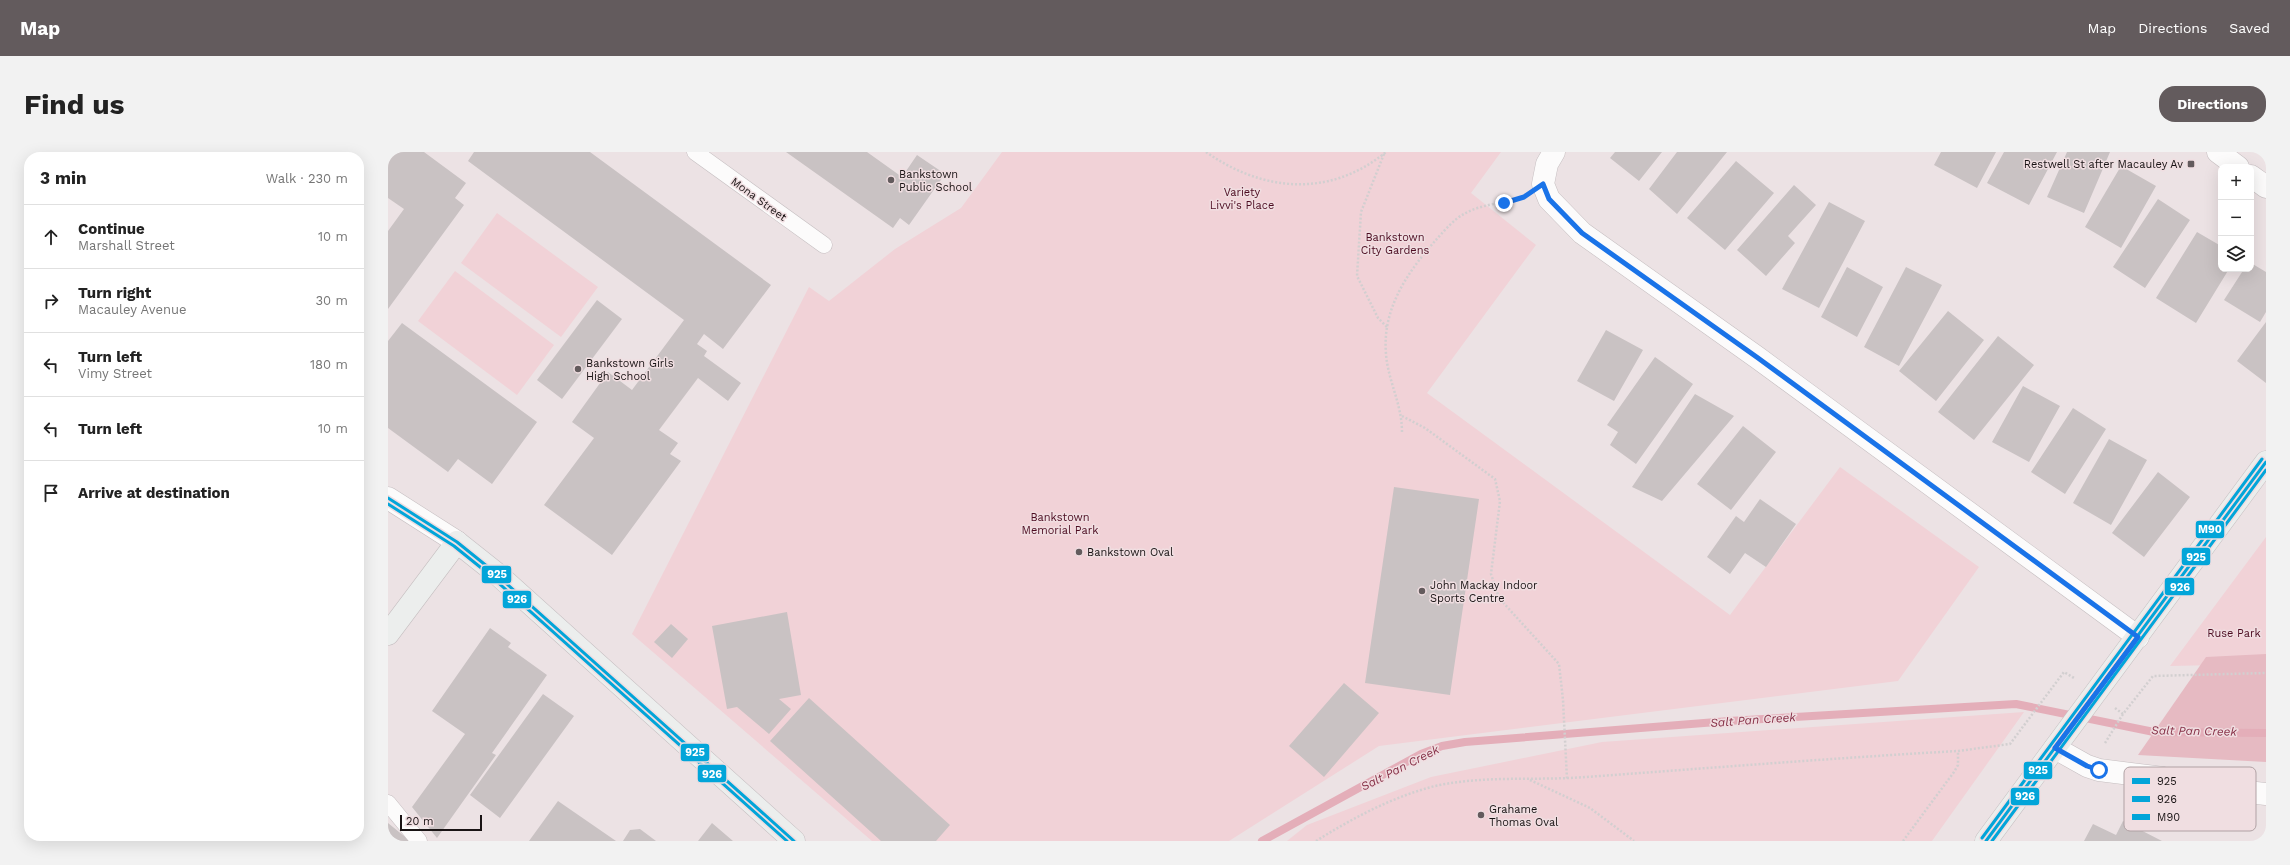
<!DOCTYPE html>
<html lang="en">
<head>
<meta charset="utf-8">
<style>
  :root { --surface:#fff; --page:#f2f2f2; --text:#222; --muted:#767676; --line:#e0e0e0; --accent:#635b5d }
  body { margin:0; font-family:"Work Sans",sans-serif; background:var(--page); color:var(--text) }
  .controls { position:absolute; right:12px; top:12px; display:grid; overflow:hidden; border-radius:8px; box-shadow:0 4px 16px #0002 }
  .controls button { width:36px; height:36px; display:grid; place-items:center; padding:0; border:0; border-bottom:1px solid var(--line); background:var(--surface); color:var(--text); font:20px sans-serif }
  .scale { position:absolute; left:12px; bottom:10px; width:82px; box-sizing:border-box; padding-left:4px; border:2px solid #191314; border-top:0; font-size:11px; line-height:14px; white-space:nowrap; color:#191314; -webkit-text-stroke:3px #f0dee1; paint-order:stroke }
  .stop { position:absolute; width:12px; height:12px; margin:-9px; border:3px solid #1a73e8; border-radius:50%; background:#fff }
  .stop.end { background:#1a73e8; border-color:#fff; box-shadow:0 1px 4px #0008 }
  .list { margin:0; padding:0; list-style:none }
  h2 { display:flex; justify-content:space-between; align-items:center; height:52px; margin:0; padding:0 16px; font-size:17px }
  h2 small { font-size:13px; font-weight:400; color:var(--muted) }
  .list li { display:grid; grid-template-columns:26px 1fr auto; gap:12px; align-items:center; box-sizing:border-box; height:64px; padding:0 16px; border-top:1px solid var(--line) }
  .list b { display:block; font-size:15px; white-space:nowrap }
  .list p { margin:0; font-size:13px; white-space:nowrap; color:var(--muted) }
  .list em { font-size:13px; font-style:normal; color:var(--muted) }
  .icon { flex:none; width:22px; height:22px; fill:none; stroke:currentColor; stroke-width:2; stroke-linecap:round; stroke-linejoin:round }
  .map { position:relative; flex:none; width:1878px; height:689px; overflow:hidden; border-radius:16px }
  header { display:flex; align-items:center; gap:24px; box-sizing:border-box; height:56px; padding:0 20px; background:var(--accent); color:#fff }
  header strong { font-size:19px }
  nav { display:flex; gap:22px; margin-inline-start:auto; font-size:14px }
  .intro { display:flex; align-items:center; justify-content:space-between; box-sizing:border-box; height:96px; padding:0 24px }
  h1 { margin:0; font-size:28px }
  .button { padding:10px 18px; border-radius:16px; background:var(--accent); color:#fff; font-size:14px; font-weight:700 }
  main { display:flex; gap:24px; padding:0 24px }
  aside { flex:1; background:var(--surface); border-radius:16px; box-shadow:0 4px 16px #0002 }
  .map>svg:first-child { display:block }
  .green { fill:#f1d2d7 }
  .forest { fill:#e6bac2 }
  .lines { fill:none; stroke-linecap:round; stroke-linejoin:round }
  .stream { stroke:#e4aeb9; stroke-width:8 }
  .building { fill:#c9c2c3 }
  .service-casing { stroke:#c5bec0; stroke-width:17 }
  .minor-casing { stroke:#c5bec0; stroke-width:23 }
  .tertiary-casing { stroke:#c5bec0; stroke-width:23 }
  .secondary-casing { stroke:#c5bec0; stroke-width:23 }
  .path { stroke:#d2cfd0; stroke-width:2.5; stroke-dasharray:2 2; stroke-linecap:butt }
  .service { stroke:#fcfbfb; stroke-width:16 }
  .minor { stroke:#fcfbfb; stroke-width:22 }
  .tertiary { stroke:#fcfbfb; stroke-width:22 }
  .secondary { stroke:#eceeed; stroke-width:22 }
  .bus-1-casing { stroke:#f0dee1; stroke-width:6 }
  .bus-2-casing { stroke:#f0dee1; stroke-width:6 }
  .bus-3-casing { stroke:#f0dee1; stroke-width:6 }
  .bus-1 { stroke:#02a5d9; stroke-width:3 }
  .bus-2 { stroke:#02a5d9; stroke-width:3 }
  .bus-3 { stroke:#02a5d9; stroke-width:3 }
  .route { stroke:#1a73e8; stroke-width:5 }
  .poi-dot { fill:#635b5d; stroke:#f0dee1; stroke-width:1.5 }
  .labels { text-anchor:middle; stroke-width:3; stroke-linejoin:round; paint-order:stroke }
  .poi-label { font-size:11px; fill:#191314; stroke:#f0dee1; text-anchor:start }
  .park-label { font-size:11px; fill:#4d0c21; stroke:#f0dee1 }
  .street-label { font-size:11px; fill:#191314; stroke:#f0dee1 }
  .water-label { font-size:12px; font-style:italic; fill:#863047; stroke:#f0dee1 }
  .key { fill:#f0dee1; stroke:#b0a1a4; stroke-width:1 }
  .key-label { font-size:11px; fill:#191314 }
  .line-badge { stroke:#f0dee1; stroke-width:1.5 }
  .badge-label { font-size:11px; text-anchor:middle; font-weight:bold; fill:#fff }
</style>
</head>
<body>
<header>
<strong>Map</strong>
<nav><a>Map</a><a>Directions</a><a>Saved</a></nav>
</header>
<div class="intro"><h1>Find us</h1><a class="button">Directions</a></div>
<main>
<aside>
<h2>3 min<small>Walk · 230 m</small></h2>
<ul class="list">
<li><svg class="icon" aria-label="ahead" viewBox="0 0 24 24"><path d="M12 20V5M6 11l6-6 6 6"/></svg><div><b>Continue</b><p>Marshall Street</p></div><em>10 m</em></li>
<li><svg class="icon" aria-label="right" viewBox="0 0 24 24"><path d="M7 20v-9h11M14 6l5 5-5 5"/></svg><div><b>Turn right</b><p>Macauley Avenue</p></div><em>30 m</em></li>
<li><svg class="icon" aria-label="left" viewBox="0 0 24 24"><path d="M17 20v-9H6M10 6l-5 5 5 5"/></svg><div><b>Turn left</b><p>Vimy Street</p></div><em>180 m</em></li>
<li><svg class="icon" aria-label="left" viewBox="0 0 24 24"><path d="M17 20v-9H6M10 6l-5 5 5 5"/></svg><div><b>Turn left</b></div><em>10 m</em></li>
<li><svg class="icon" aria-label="arrive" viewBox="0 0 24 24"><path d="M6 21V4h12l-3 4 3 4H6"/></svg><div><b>Arrive at destination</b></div></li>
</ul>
</aside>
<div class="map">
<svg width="1878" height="689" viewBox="0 0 1878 689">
  <rect width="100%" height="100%" fill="#ece2e4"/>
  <path class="green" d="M614,0H1113L1083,41L1148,93L1039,241L1342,463L1452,315L1591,415L1510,529L991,594L841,689H484L244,482L421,135L441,149L507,97L573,56Z
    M109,61L210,135L173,185L73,111Z
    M67,119L166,193L129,243L30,169Z
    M1878,385V512L1782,514Z
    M1636,560L1544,689H899L919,673L1043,625L1214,590Z"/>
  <path class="forest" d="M1878,502V610L1750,603L1818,505Z"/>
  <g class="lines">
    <path class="stream" d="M874,689L1033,602L1054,594L1077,590L1341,569L1628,552L1766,580L1878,581"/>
  </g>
  <path class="building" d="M0,0H36L78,31L67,46L76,53L0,157V79L16,57L0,46Z
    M86,0H202L383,133L335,197L316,182L309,192L319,199L316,204L353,231L340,249L310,226L271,278L290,291L282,302L293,309L224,403L156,353L206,286L184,270L220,220L244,238L296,168L80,9Z
    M398,0H479L514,25L529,3L557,22L521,73L512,66L505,76Z
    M1227,0H1274L1251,29L1222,6Z
    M1289,0H1339L1289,62L1261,37Z
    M1553,0H1608L1589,36L1546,13Z
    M1616,0H1669L1641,53L1599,31Z
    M1679,0H1722L1696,61L1659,45Z
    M1348,9L1386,41L1337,98L1299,66Z
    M1733,14L1768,34L1733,96L1697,75Z
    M1406,33L1428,53L1400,84L1407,91L1378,124L1349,98Z
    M1770,47L1802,68L1757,136L1725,115Z
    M1441,50L1477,69L1431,156L1394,137Z
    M1809,80L1833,94V117H1841L1808,171L1768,146Z
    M1863,111L1878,120V160L1872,170L1836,148L1856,117H1863Z
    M1459,115L1495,135L1469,185L1433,165Z
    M1518,115L1554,133L1511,214L1476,195Z
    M209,148L234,167L174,247L149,228Z
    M1560,159L1596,188L1548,249L1511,219Z
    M1878,170V231L1849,209Z
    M14,171L149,270L104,332L70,307L60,320L0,276V189Z
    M1218,178L1255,198L1226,249L1189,229Z
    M1610,184L1646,213L1586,288L1550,260Z
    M1267,205L1305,232L1248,312L1222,293L1230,280L1219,273Z
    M1635,234L1672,254L1641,310L1604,290Z
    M1307,242L1346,264L1274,349L1244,335Z
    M1685,256L1718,277L1677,342L1643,320Z
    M1355,274L1388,300L1343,358L1309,332Z
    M1721,287L1759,308L1723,373L1685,351Z
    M1770,320L1802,345L1756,405L1724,381Z
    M1006,335L1091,347L1062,543L977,531Z
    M1372,347L1408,372L1378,415L1357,401L1342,422L1319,405L1348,364L1356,370Z
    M399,460L413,543L391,547L403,557L381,582L349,555L339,557L324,474Z
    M283,472L300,487L284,506L266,490Z
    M102,476L123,491L120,495L159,523L104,601L108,603L49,686L24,655L77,582L44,559Z
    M956,531L991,561L936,625L901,594Z
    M155,542L186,564L112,666L82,643Z
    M421,546L562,673L548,689H493L382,589Z
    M170,649L228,689H141Z
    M1735,669L1774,689H1696L1705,672L1728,683Z
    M0,671L22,689H0Z
    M324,671L345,689H310Z
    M252,677L268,689H235L242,678Z"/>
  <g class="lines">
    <defs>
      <path id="service" d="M307,0L436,93
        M0,651L31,689"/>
      <path id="minor" d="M1166,0L1159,12L1155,32L1161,47L1194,81L1370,206L1750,485
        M1667,596L1699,614L1711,618L1775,626L1824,636L1878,642"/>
      <path id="tertiary" d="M1830,0L1850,15
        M1863,24L1878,35
        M0,346L69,390"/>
      <path id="secondary" d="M0,482L69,390L108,421L406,689
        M1598,689L1878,310"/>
    </defs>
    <use href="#service" class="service-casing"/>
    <use href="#minor" class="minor-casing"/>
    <use href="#tertiary" class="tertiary-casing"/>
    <use href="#secondary" class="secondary-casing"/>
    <path class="path" d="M818,0C875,40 942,46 998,0
      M996,2L973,60L969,124L990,166L999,175
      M1014,264L1037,276L1107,327L1112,349L1103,422L1111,446L1171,512L1175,548L1179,627
      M1014,280C1014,252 1000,229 998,202C994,157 1019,121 1047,89C1055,80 1066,67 1076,62C1093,52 1116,51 1135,46
      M1727,556L1735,562L1765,524L1878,521
      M1717,591L1735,562
      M1142,628L1202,656L1246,689
      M928,689C965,666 1004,645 1047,634C1097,623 1148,629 1198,625C1322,616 1446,606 1570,599L1622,592L1676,520L1686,526
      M1515,689L1566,620L1570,613V599"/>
    <use href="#service" class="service"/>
    <use href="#minor" class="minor"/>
    <use href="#tertiary" class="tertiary"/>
    <use href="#secondary" class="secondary"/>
    <defs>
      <path id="bus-1" d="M0,346L69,390L100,415L406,689
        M1598,689L1878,310"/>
      <path id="bus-2" d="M0,352L66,394L97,419L399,689
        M1604,689L1878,318"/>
      <path id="bus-3" d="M1594,686L1874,307"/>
    </defs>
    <use href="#bus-1" class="bus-1-casing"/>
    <use href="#bus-2" class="bus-2-casing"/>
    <use href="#bus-3" class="bus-3-casing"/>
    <use href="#bus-1" class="bus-1"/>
    <use href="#bus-2" class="bus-2"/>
    <use href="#bus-3" class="bus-3"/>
  </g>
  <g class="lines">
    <path class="route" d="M1116,51L1136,45L1155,32L1161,47L1194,81L1370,206L1750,485L1667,596L1699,614L1711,618"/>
  </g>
  <g class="poi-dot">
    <rect x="1799" y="8" width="8" height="8" rx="2"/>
    <circle cx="503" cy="28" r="4"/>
    <circle cx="190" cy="217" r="4"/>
    <circle cx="691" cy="400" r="4"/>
    <circle cx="1034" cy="439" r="4"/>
    <circle cx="1093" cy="663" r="4"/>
  </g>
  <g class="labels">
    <g class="poi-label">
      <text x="1795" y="16" text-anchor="end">Restwell St after Macauley Av</text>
      <text x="511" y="26">Bankstown<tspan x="511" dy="13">Public School</tspan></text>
      <text x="198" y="215">Bankstown Girls<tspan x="198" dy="13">High School</tspan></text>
      <text x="699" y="404">Bankstown Oval</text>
      <text x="1042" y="437">John Mackay Indoor<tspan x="1042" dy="13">Sports Centre</tspan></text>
      <text x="1101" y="661">Grahame<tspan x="1101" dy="13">Thomas Oval</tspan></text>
    </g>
    <g class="park-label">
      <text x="854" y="44">Variety<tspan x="854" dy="13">Livvi's Place</tspan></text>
      <text x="1007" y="89">Bankstown<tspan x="1007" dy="13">City Gardens</tspan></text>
      <text x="672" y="369">Bankstown<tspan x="672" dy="13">Memorial Park</tspan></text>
      <text x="1846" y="485">Ruse Park</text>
    </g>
    <g class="street-label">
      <text transform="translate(371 47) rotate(36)" y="4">Mona Street</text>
    </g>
    <g class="water-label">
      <text transform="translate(1365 568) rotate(-4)" y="4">Salt Pan Creek</text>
      <text transform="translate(1806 579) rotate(1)" y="4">Salt Pan Creek</text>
      <text transform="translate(1012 616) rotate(-27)" y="4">Salt Pan Creek</text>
    </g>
  </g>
  <rect x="1736" y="615" width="132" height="64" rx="6" class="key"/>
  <rect x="1744" y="626" width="18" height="6" fill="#02a5d9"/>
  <rect x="1744" y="644" width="18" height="6" fill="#02a5d9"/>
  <rect x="1744" y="662" width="18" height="6" fill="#02a5d9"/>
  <g class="key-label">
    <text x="1769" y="633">925</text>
    <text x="1769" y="651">926</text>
    <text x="1769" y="669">M90</text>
  </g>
  <g class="line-badge">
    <rect x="1807" y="368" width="30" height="19" rx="4" fill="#02a5d9"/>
    <rect x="1793" y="395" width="30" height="19" rx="4" fill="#02a5d9"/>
    <rect x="93" y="413" width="31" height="19" rx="4" fill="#02a5d9"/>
    <rect x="1776" y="425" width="31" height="19" rx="4" fill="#02a5d9"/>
    <rect x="114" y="438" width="30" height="19" rx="4" fill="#02a5d9"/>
    <rect x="292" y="591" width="30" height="19" rx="4" fill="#02a5d9"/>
    <rect x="1635" y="609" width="30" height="19" rx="4" fill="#02a5d9"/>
    <rect x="309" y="612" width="30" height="19" rx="4" fill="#02a5d9"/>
    <rect x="1622" y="635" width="30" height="19" rx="4" fill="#02a5d9"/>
  </g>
  <g class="badge-label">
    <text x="1822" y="381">M90</text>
    <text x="1808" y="409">925</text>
    <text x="109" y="426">925</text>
    <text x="1792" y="439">926</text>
    <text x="129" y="451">926</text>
    <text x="307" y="604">925</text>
    <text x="1650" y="622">925</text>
    <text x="324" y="626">926</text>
    <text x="1637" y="648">926</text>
  </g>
</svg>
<div class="controls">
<button>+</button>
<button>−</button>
<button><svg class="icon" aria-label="layers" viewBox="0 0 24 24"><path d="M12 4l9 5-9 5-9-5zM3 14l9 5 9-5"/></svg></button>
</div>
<div class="scale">20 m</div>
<div class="stop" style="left:1711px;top:618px"></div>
<div class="stop end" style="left:1116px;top:51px"></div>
</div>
</main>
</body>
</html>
